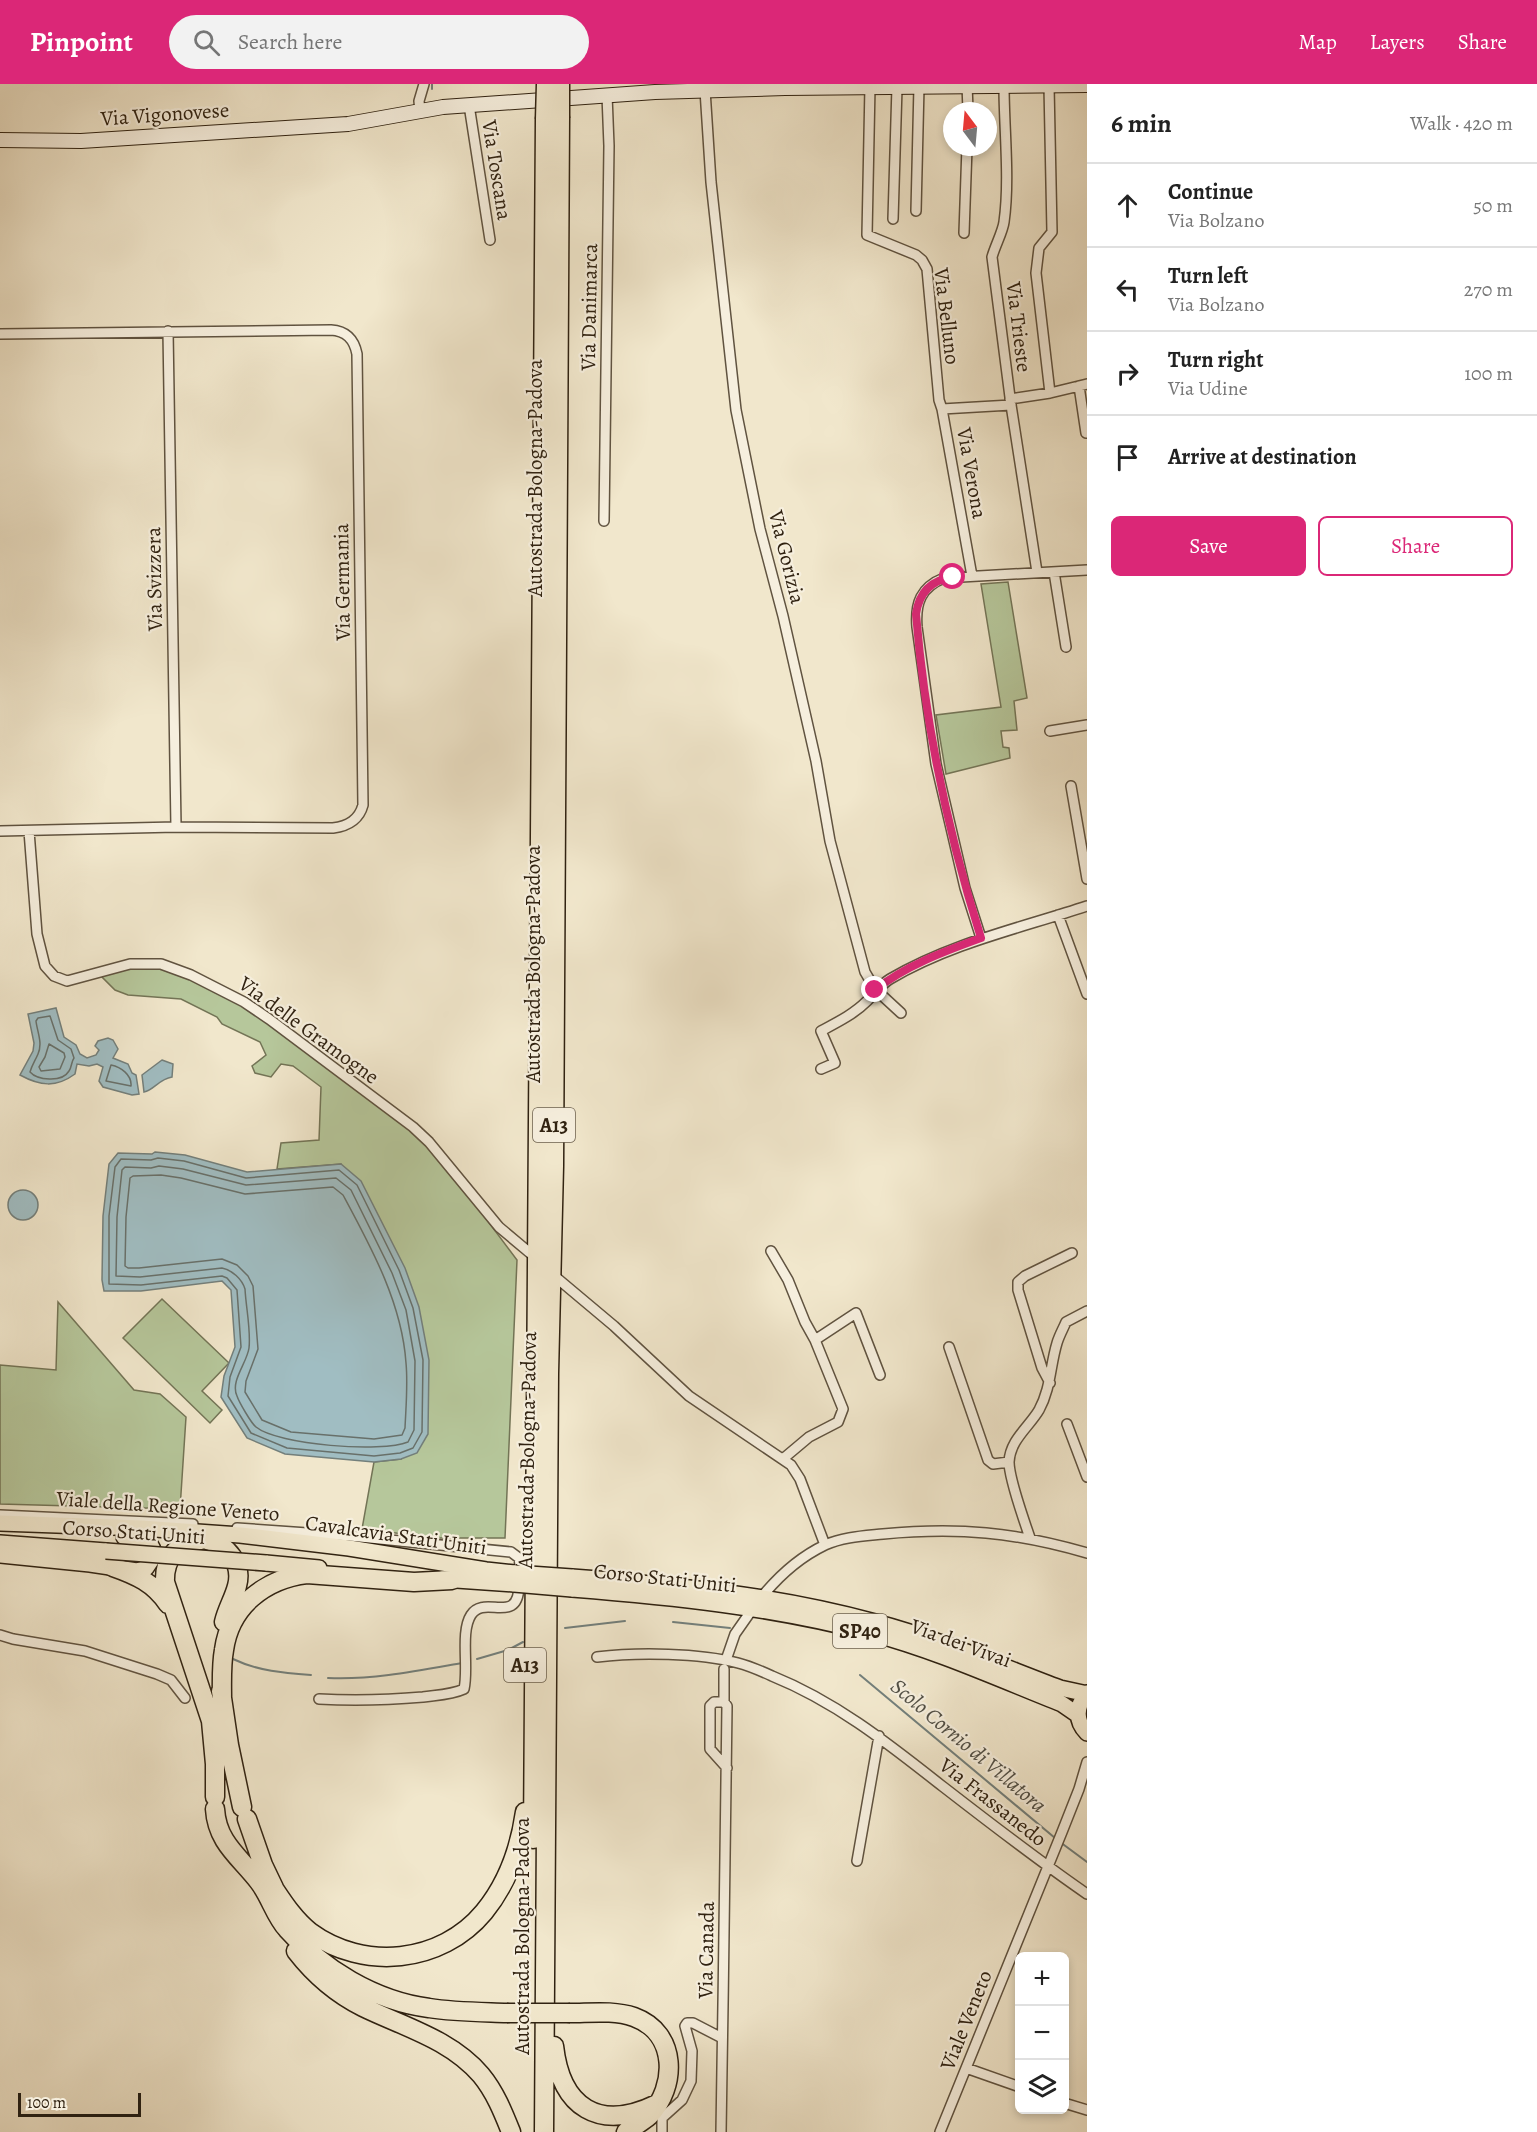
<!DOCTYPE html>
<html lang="en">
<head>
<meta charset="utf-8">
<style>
  :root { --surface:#fff; --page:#f2f2f2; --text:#222; --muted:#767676; --line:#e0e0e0; --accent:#db2777 }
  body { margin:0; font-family:Alegreya,serif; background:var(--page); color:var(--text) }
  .controls { position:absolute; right:18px; bottom:18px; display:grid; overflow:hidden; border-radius:9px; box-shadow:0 3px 9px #0003 }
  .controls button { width:54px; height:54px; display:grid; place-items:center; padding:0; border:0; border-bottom:2px solid var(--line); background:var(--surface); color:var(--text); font:30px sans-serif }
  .compass { position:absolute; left:943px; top:18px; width:54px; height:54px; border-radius:50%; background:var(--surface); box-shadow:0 3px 9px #0003; rotate:344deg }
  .scale { position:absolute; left:18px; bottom:15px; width:123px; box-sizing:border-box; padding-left:6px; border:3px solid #302211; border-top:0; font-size:16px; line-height:21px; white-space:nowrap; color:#302211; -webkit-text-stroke:4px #f6efde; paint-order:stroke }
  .stop { position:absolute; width:18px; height:18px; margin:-14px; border:4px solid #db2777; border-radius:50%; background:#fff }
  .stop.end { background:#db2777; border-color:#fff; box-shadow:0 2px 6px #0008 }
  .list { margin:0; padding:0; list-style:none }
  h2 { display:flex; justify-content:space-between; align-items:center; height:78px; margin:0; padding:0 24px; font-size:26px }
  h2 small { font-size:20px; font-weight:400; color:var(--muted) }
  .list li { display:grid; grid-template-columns:39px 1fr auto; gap:18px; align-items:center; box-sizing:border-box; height:84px; padding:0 24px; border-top:2px solid var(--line) }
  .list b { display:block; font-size:22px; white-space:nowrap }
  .list p { margin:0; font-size:20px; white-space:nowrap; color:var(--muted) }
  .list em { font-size:20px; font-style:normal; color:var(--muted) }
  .actions { display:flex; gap:12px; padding:18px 24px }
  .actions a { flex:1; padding:14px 0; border:2px solid var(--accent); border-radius:9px; text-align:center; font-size:21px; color:var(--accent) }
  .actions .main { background:var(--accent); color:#fff }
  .icon { flex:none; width:33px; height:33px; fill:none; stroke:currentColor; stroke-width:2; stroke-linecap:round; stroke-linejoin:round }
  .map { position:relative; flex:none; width:1087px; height:2048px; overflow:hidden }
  header { display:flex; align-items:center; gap:36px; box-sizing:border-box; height:84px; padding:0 30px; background:var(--accent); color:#fff }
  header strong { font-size:28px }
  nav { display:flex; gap:33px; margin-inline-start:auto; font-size:21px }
  .search { width:420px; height:54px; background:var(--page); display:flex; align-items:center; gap:15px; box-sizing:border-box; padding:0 21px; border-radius:33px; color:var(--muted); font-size:22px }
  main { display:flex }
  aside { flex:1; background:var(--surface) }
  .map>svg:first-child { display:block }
  .green { fill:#b6c79b; stroke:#737456; stroke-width:1.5 }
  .water { fill:#a0bdc2; stroke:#737f7b; stroke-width:1.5 }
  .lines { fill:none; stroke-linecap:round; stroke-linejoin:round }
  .shore { stroke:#68706a; stroke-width:1.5 }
  .stream { stroke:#737f7b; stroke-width:2 }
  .street-casing { stroke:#605340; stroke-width:12 }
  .secondary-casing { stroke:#302211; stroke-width:16 }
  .primary-casing { stroke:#302211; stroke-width:18 }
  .highway-casing { stroke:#302211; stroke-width:21 }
  .street { stroke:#f6efde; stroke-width:9 }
  .secondary { stroke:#f6efde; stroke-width:14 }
  .primary { stroke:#f1e7cc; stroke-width:15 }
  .highway { stroke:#f1e7cc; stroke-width:18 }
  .primary-bridge-casing { stroke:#302211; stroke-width:18; stroke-linecap:butt }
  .highway-bridge-casing { stroke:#302211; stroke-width:21; stroke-linecap:butt }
  .primary-bridge { stroke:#f1e7cc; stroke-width:15 }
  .highway-bridge { stroke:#f1e7cc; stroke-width:18 }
  .route { stroke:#db2777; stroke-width:8 }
  .labels { text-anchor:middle; stroke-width:4.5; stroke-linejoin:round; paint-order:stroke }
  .shield { fill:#f6efde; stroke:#6b604e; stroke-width:1.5 }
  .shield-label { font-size:20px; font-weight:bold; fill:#302211 }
  .street-label { font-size:21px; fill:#302211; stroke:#f6efde }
  .water-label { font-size:22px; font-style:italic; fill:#525046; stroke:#f6efde }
</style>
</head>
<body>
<header>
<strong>Pinpoint</strong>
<div class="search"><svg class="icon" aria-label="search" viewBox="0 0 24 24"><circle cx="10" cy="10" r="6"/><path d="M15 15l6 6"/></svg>Search here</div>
<nav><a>Map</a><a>Layers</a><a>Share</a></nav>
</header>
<main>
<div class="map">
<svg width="1087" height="2048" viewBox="0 0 1087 2048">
  <rect width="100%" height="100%" fill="#f1e7cc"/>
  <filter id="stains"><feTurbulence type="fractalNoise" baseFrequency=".00333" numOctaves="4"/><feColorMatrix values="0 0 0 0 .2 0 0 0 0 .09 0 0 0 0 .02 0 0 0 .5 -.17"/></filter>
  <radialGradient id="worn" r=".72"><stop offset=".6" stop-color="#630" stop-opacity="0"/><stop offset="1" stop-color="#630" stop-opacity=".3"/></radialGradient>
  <path class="green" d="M1008,498L1027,614L1014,617L1017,646L1001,647L1003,663L1009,664L1010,674L946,690L936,631L1001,623L981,500Z
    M131,883H159L193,889L244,919L413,1044L443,1077L517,1176L505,1454H438L362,1445L374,1378L401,1375L341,1080L277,1085L281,1059L319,1056L321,1003L293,982L281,980L271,993L255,989L252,982L266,971L260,958L222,940L217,933L181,915L128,911L115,906L101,892Z
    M162,1215L229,1279L202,1307L222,1326L210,1339L123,1254Z
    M58,1218L134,1306L160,1310L186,1333L180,1425L0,1420V1281L56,1286Z"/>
  <path class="water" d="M56,924L64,953L76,961L80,970L87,974L96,971L99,966L95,962L98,957L108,954L113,956L118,965L113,974L128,980L132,989L136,991L139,1010L132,1011L103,1003L99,997L103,983L97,980L89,982L77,980L75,990C56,1004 40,1002 20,991L33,967L34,959L28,930Z
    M162,976L173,980L172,993C159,995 154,1006 144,1008L142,991Z
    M155,1068L185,1071L247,1088L341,1080L361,1097L405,1184L419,1223L429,1276L428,1350L417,1369L401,1375L374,1378L285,1370L247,1354L221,1313L224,1292L235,1263L231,1206L222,1197L141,1207H104L102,1196L103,1132L109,1080L118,1069L152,1070Z
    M8 1121a15 15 0 1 1 30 0a15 15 0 1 1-30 0Z"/>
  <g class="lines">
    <path class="shore" d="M50,932L58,956L71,965L74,974C71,978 72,983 69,987C62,999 37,996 30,988C32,981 35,977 38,970C43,959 37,947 36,937L38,934Z
      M49,960L64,969L65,973L60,985L41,987L39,983L45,973Z
      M111,981C121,983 132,991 131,1002L106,997Z
      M158,1074L184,1077L246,1094L339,1086L357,1101L399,1186L413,1224L423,1276L422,1348L413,1364L400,1369L374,1372L287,1364L251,1349L228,1312L230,1293L241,1263L237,1206L227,1194L222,1192L141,1201L109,1200V1132L115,1083L121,1075L151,1076Z
      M159,1082L183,1085L246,1101L336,1094L351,1106L392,1189L406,1226L415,1277L414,1346L408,1358C382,1369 278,1361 256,1343C251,1339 239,1318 237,1312C230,1297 247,1279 249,1264C251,1246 246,1224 245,1205C242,1195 232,1186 222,1184L140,1193L116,1192L117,1133L122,1086L125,1083L151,1084Z
      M161,1091L181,1094L245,1110L333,1103L343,1111C371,1163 402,1219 406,1279C408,1300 406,1322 405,1344L402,1351L374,1355L291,1348L262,1336L245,1308L246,1297L258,1265L253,1202L248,1192L237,1181L222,1175L139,1184H128L125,1182L126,1133L130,1094L133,1092Z"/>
    <path class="stream" d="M432,5V0
      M673,1538L730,1544
      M565,1544L625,1537
      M233,1575C258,1587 284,1589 311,1591
      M477,1575L508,1566L523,1558
      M860,1591L1055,1754
      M328,1594C373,1596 417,1587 462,1579
      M1060,1758L1087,1778"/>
    <defs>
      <path id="street" d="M967,0L968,27
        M870,2L867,151L916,171L922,176L927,185L939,316L942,325
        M1004,2C1004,45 1010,96 1004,138C1003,147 995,162 992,173L1011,321L1037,488
        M1049,2L1052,148L1039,164L1036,189L1050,309
        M705,6L711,98L736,326L760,445L783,532L816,677L830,757L865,888L875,905L901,929
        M469,21L490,156
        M420,27L419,17L424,0
        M916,127L919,2
        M893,135L897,3
        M964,149L967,63
        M168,247L176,743
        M0,250L331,246C346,247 354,255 357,270L363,721C359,736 348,742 333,744L176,743L0,747
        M1079,302L1086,349
        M1010,315L1050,309L1087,300
        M604,437L609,62L607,11
        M1054,488L1066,563
        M972,492L942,325L1011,321
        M1050,647L1087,641
        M1071,702L1087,795
        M29,747L37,850L45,882L54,892L67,897L130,880H161L191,891L244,918L269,935L413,1043L429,1058L499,1143L530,1169
        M1058,831L1087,910
        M981,854L965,804L936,680L917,543C915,519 921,503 944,494L1087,486
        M821,985L835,979L821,947C838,938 854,930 867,917C875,909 880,901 890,895C951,859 1021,844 1087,822
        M771,1167L788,1196L805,1238L815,1256L843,1325L838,1338L809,1353L784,1374
        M558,1195L614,1242L689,1312L791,1381L800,1395L825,1461
        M815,1256L856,1229L880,1291
        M949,1263L988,1376L993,1380L1009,1378
        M1050,1299L1042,1284L1018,1206V1198L1025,1192L1072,1169
        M1067,1340L1087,1393
        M0,1431L193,1440
        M237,1444L350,1452L511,1468L519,1474C521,1483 520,1493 519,1502C518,1542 484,1510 471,1531C460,1548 469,1584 464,1605C451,1611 437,1611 423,1613C388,1616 354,1617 319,1615
        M1030,1454C1024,1436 1009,1395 1009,1378C1010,1356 1029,1343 1039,1326C1051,1304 1050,1282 1057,1259C1059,1252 1063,1245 1066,1238L1087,1227
        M765,1509C782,1489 802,1472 825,1461C843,1453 864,1452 883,1450C958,1443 1015,1448 1087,1469
        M0,1551L13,1555L85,1567L157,1590L171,1596L185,1614
        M597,1573C638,1568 699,1569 738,1579C750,1582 761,1587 772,1592C834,1617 885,1657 937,1698C986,1736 1036,1775 1087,1810
        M726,1576L735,1550L749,1530
        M724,1618V1585
        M857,1777L879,1652
        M966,1984L1020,2003
        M1064,2019L1087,2026
        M662,2048V2034L682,2016L691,1997L692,1967L685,1942L687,1939H693L722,1954
        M721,2048C723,1906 726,1764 727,1622L724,1618H714L710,1622V1665L727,1684
        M940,2048L1062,1748L1079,1705L1087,1678"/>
      <path id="secondary" d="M0,56L81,57L348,40L443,23L655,8L785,4L1087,1"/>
      <path id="primary" d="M0,1439L141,1444L240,1451L349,1464L486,1486L515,1489
        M0,1459L106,1467
        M0,1471L90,1480L137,1487L146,1484L154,1472C153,1454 139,1454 124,1453
        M266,1479L319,1484
        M572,1493C674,1501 777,1511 875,1538C939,1555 999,1581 1060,1604L1087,1610
        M442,1495L514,1500
        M572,1505C672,1513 772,1523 870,1549C935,1566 999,1595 1062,1620L1078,1631
        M1087,1609C1076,1622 1075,1637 1087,1649"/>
      <path id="highway" d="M201,1456C177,1458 164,1475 165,1498L211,1637L215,1680V1713
        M207,1456C228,1461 243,1480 237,1502C234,1514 227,1525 224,1538
        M113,1483C136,1491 154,1499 168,1520
        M221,1607L229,1661L242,1723
        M222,1617C222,1600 221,1582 224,1566C230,1522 265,1495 307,1490L414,1498L452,1496
        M215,1725C217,1759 240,1773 259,1798C270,1812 275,1832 287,1845C322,1885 375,1917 429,1924C454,1928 481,1928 507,1929
        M247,1735L263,1781L274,1804
        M533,1755L545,35
        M275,1806C285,1821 295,1836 310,1848C363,1887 441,1880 484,1828C507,1800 520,1763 525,1728
        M296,1867C313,1889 337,1910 363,1923C404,1943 450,1955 481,1991C495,2008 503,2028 511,2048
        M570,1929C590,1929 614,1926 634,1933C678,1949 677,2003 649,2032C642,2038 633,2043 626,2048
        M554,1962C561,2024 599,2048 657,2020
        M544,2048L549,1290L554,1082L560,34"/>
    </defs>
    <use href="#street" class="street-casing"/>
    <use href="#secondary" class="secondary-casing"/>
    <use href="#primary" class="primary-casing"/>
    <use href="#highway" class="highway-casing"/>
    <use href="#street" class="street"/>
    <use href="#secondary" class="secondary"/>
    <use href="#primary" class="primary"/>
    <use href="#highway" class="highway"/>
    <defs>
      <path id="primary-bridge" d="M106,1467L266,1479
        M515,1489L572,1493
        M514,1500L572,1505"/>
      <path id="highway-bridge" d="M560,34V0
        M545,35L546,0
        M507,1929H570"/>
    </defs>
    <use href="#primary-bridge" class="primary-bridge-casing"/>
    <use href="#highway-bridge" class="highway-bridge-casing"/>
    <use href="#primary-bridge" class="primary-bridge"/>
    <use href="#highway-bridge" class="highway-bridge"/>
  </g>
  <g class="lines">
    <path class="route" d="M875,906C905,882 945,867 981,854C948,749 925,640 916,530C919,509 931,496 953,493"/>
  </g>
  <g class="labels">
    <g class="shield">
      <rect x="533" y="1024" width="42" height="34" rx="4.5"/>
      <rect x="833" y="1530" width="54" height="34" rx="4.5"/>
      <rect x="504" y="1564" width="42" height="34" rx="4.5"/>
    </g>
    <g class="shield-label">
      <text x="554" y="1048">A13</text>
      <text x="860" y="1554">SP40</text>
      <text x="525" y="1588">A13</text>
    </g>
    <g class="street-label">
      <text transform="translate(165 30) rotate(-4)" y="7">Via Vigonovese</text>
      <text transform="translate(497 86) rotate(81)" y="7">Via Toscana</text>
      <text transform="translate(589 223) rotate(-89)" y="7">Via Danimarca</text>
      <text transform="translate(947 232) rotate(83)" y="7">Via Belluno</text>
      <text transform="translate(1019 243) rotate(83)" y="7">Via Trieste</text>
      <text transform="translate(972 389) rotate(80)" y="7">Via Verona</text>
      <text transform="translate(535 394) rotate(-90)" y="7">Autostrada Bologna-Padova</text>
      <text transform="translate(787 473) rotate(76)" y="7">Via Gorizia</text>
      <text transform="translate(154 495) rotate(-91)" y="7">Via Svizzera</text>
      <text transform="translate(342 498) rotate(-91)" y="7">Via Germania</text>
      <text transform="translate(533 880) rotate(-90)" y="7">Autostrada Bologna-Padova</text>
      <text transform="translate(309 946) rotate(36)" y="7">Via delle Gramogne</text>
      <text transform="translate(527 1366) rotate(-89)" y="7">Autostrada Bologna-Padova</text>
      <text transform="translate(168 1422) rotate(4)" y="7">Viale della Regione Veneto</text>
      <text transform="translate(134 1448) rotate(4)" y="7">Corso Stati Uniti</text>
      <text transform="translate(396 1451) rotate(8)" y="7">Cavalcavia Stati Uniti</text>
      <text transform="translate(665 1494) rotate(6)" y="7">Corso Stati Uniti</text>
      <text transform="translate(961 1559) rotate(20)" y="7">Via dei Vivai</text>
      <text transform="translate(993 1718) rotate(38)" y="7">Via Frassanedo</text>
      <text transform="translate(522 1852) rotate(-90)" y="7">Autostrada Bologna-Padova</text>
      <text transform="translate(706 1866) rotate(-89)" y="7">Via Canada</text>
      <text transform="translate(966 1936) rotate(-68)" y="7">Viale Veneto</text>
    </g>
    <g class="water-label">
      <text transform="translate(969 1661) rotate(40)" y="8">Scolo Cornio di Villatora</text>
    </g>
  </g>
  <rect width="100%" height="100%" filter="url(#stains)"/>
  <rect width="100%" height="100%" fill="url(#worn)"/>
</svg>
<div class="controls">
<button>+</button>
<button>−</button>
<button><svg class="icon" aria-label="layers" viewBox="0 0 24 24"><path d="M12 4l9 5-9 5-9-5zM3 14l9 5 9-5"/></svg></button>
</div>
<svg class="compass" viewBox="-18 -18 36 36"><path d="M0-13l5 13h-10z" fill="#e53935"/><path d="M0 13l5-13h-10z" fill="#767676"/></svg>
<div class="scale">100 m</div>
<div class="stop" style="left:953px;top:493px"></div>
<div class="stop end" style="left:875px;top:906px"></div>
</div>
<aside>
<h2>6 min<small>Walk · 420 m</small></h2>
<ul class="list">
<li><svg class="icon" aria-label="ahead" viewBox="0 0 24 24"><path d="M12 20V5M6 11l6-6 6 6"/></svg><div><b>Continue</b><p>Via Bolzano</p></div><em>50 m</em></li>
<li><svg class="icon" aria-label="left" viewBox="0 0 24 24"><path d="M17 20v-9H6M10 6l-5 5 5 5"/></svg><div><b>Turn left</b><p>Via Bolzano</p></div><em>270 m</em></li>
<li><svg class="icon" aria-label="right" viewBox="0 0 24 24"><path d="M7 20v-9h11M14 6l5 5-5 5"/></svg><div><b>Turn right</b><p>Via Udine</p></div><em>100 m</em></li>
<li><svg class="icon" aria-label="arrive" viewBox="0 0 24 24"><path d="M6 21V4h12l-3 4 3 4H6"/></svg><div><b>Arrive at destination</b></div></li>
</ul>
<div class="actions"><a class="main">Save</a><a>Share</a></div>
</aside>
</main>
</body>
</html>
